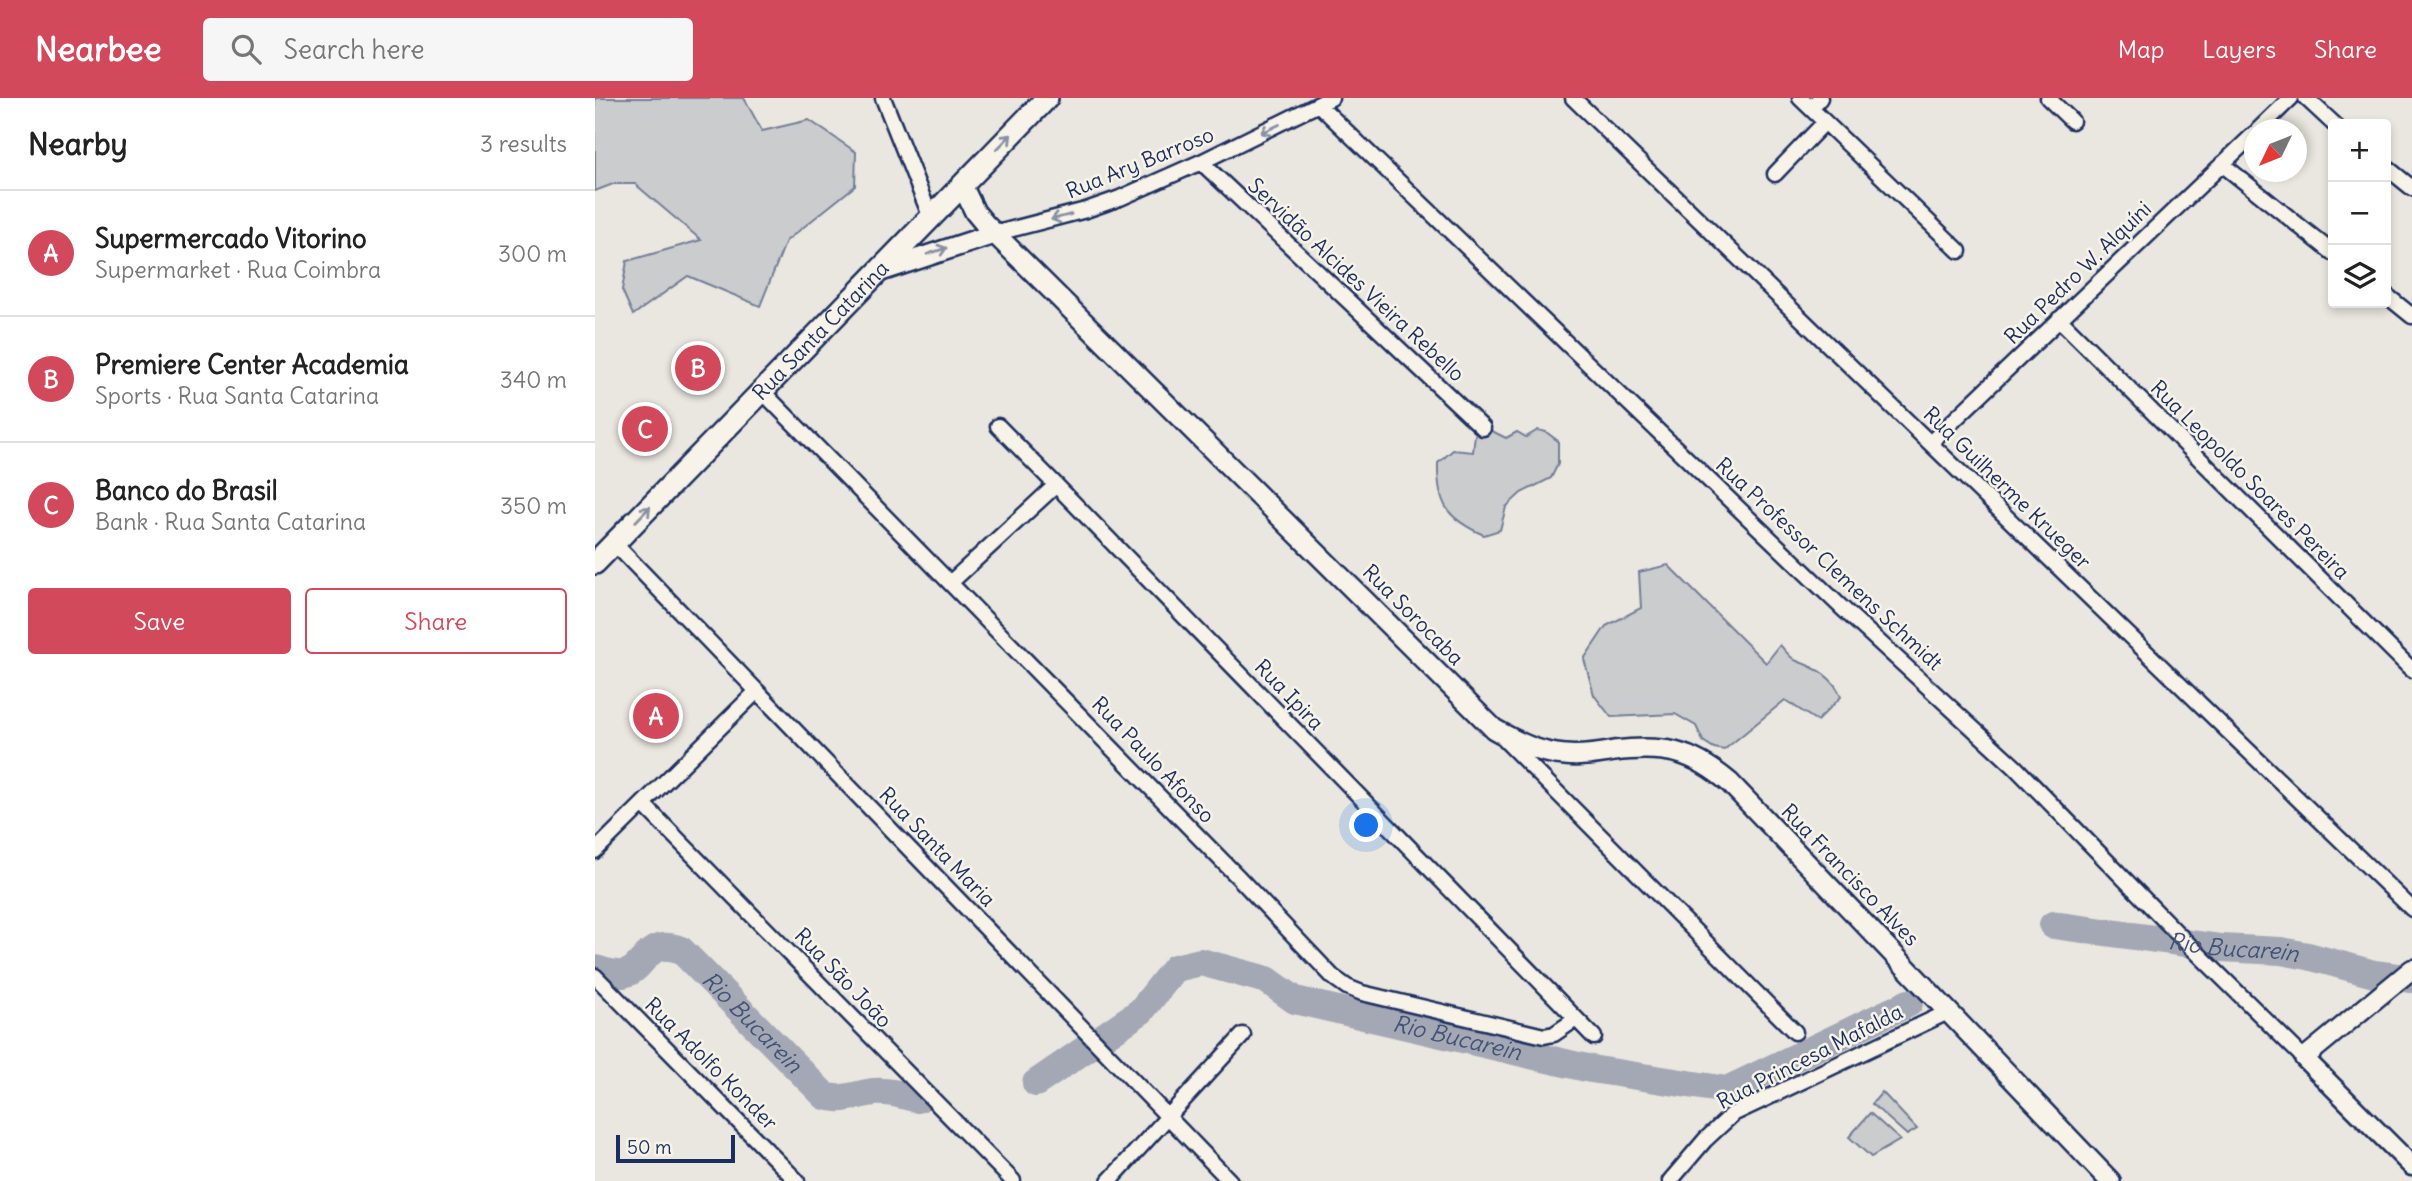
<!DOCTYPE html>
<html lang="en">
<head>
<meta charset="utf-8">
<style>
  :root { --surface:#fff; --page:#f6f6f6; --text:#222; --muted:#767676; --line:#e0e0e0; --accent:#d1495b }
  body { margin:0; font-family:Delius,sans-serif; background:var(--page); color:var(--text) }
  .controls { position:absolute; right:21px; top:21px; display:grid; overflow:hidden; border-radius:7px; box-shadow:0 4px 10px #0003 }
  .controls button { width:63px; height:63px; display:grid; place-items:center; padding:0; border:0; border-bottom:2px solid var(--line); background:var(--surface); color:var(--text); font:35px sans-serif }
  .compass { position:absolute; left:1649px; top:21px; width:63px; height:63px; border-radius:50%; background:var(--surface); box-shadow:0 4px 10px #0003; rotate:227deg }
  .scale { position:absolute; left:21px; bottom:18px; width:119px; box-sizing:border-box; padding-left:7px; border:4px solid #1b2f5e; border-top:0; font-size:19px; line-height:24px; white-space:nowrap; color:#1b2f5e; -webkit-text-stroke:5px #f7f3e8; paint-order:stroke }
  .you { position:absolute; left:772px; top:728px; width:24px; height:24px; margin:-18px; border:5px solid #fff; border-radius:50%; background:#1a73e8; box-shadow:0 0 0 10px #1a73e833 }
  .badge { display:grid; place-items:center; width:46px; height:46px; border-radius:50%; background:var(--accent); color:#fff; font-size:23px; font-weight:700 }
  .pin { position:absolute; translate:-50% -50%; border:4px solid #fff; box-shadow:0 2px 7px #0006 }
  .list { margin:0; padding:0; list-style:none }
  h2 { display:flex; justify-content:space-between; align-items:center; height:91px; margin:0; padding:0 28px; font-size:30px }
  h2 small { font-size:23px; font-weight:400; color:var(--muted) }
  .list li { display:grid; grid-template-columns:46px 1fr auto; gap:21px; align-items:center; box-sizing:border-box; height:126px; padding:0 28px; border-top:2px solid var(--line) }
  .list b { display:block; font-size:26px; white-space:nowrap }
  .list p { margin:0; font-size:23px; white-space:nowrap; color:var(--muted) }
  .list em { font-size:23px; font-style:normal; color:var(--muted) }
  .actions { display:flex; gap:14px; padding:21px 28px }
  .actions a { flex:1; padding:16px 0; border:2px solid var(--accent); border-radius:7px; text-align:center; font-size:24px; color:var(--accent) }
  .actions .main { background:var(--accent); color:#fff }
  .icon { flex:none; width:38px; height:38px; fill:none; stroke:currentColor; stroke-width:2; stroke-linecap:round; stroke-linejoin:round }
  .map { position:relative; flex:none; width:1817px; height:1083px; overflow:hidden }
  header { display:flex; align-items:center; gap:42px; box-sizing:border-box; height:98px; padding:0 35px; background:var(--accent); color:#fff }
  header strong { font-size:33px }
  nav { display:flex; gap:38px; margin-inline-start:auto; font-size:24px }
  .search { width:490px; height:63px; background:var(--page); display:flex; align-items:center; gap:18px; box-sizing:border-box; padding:0 24px; border-radius:7px; color:var(--muted); font-size:26px }
  main { display:flex }
  aside { flex:1; background:var(--surface) }
  .map>svg:first-child { display:block }
  .green { fill:#cbcccd; stroke:#737e96; stroke-width:2 }
  .lines { fill:none; stroke-linecap:round; stroke-linejoin:round }
  .river { stroke:#a3a8b4; stroke-width:28 }
  .minor-casing { stroke:#1b2f5e; stroke-width:19 }
  .tertiary-casing { stroke:#1b2f5e; stroke-width:23 }
  .secondary-casing { stroke:#1b2f5e; stroke-width:24 }
  .primary-casing { stroke:#1b2f5e; stroke-width:26 }
  .minor { stroke:#f7f3e8; stroke-width:14 }
  .tertiary { stroke:#f7f3e8; stroke-width:18 }
  .secondary { stroke:#f7f3e8; stroke-width:19 }
  .primary { stroke:#f7f3e8; stroke-width:21 }
  .oneway { stroke:#8991a3 }
  .labels { text-anchor:middle; stroke-width:5; stroke-linejoin:round; paint-order:stroke }
  .street-label { font-size:21px; fill:#1b2f5e; stroke:#f7f3e8 }
  .water-label { font-size:23px; font-style:italic; fill:#445378; stroke:#f7f3e8 }
</style>
</head>
<body>
<header>
<strong>Nearbee</strong>
<div class="search"><svg class="icon" aria-label="search" viewBox="0 0 24 24"><circle cx="10" cy="10" r="6"/><path d="M15 15l6 6"/></svg>Search here</div>
<nav><a>Map</a><a>Layers</a><a>Share</a></nav>
</header>
<main>
<aside>
<h2>Nearby<small>3 results</small></h2>
<ul class="list">
<li><span class="badge">A</span><div><b>Supermercado Vitorino</b><p>Supermarket · Rua Coimbra</p></div><em>300 m</em></li>
<li><span class="badge">B</span><div><b>Premiere Center Academia</b><p>Sports · Rua Santa Catarina</p></div><em>340 m</em></li>
<li><span class="badge">C</span><div><b>Banco do Brasil</b><p>Bank · Rua Santa Catarina</p></div><em>350 m</em></li>
</ul>
<div class="actions"><a class="main">Save</a><a>Share</a></div>
</aside>
<div class="map">
<svg width="1817" height="1083" viewBox="0 0 1817 1083">
  <rect width="100%" height="100%" fill="#eae7e0"/>
  <filter id="ink" filterUnits="userSpaceOnUse"><feTurbulence type="fractalNoise" baseFrequency=".0143" numOctaves="2"/><feDisplacementMap in="SourceGraphic" scale="14" xChannelSelector="R" yChannelSelector="G"/><feConvolveMatrix kernelMatrix="1 2 1 2 8 2 1 2 1" color-interpolation-filters="sRGB"/></filter>
  <g filter="url(#ink)">
    <path class="green" d="M0,0H149L167,33L214,22L261,54L260,88L191,143L165,208L93,178L38,217L27,192L32,163L106,142L40,86H18L0,93Z
      M895,332L911,340L922,334L931,339L943,332L951,334L963,343V366L956,380L926,395L911,409L905,432L889,437C852,421 842,406 843,365L858,352L878,354L880,337Z
      M1073,467L1171,565L1185,547C1190,552 1196,561 1202,563C1221,570 1239,579 1246,599L1222,623L1190,602L1129,652L1119,650L1108,643L1101,628L1080,616L1016,619L999,597L989,561L1011,528L1046,510L1044,474Z
      M1287,994L1322,1031L1312,1037L1277,1006Z
      M1275,1015L1305,1042L1276,1059L1254,1039Z"/>
    <g class="lines">
      <g class="river">
        <path id="s1" d="M1458,827L1626,850L1686,853L1713,858L1779,876L1817,881"/>
        <path id="s2" d="M0,871C9,873 19,877 28,876C51,873 49,838 86,852L230,998C248,1004 261,996 279,994C295,993 308,997 323,1001"/>
        <path id="s3" d="M441,985L546,913L580,870L606,864L672,882L700,902L996,971L1132,992L1314,905"/>
      </g>
      <defs>
        <path id="minor" d="M288,0L336,120
          M978,0L1817,811
          M1205,0L1364,153
          M1453,0L1477,23
          M1711,0L1739,26
          M724,7L1246,509L1420,669L1581,834L1709,960
          M1216,10L1225,0
          M1663,32L1696,0
          M606,64L888,330
          M1627,66L1738,155
          M1791,69L1817,90
          M1180,76L1230,24
          M402,135L491,112L525,100L606,64L736,0
          M1791,197L1817,218
          M1464,221L1817,572
          M167,293L644,780L738,879L752,889L767,895L949,938L959,936L981,921
          M403,328L461,387
          M1335,345L1660,35
          M19,445L635,1083
          M355,485L461,387L999,939
          M910,642L1200,934
          M48,706L418,1083
          M0,753L162,593
          M0,878L202,1083
          M514,1083L648,937
          M1075,1083L1110,1042L1138,1016L1353,914"/>
        <path id="tertiary" d="M1817,871L1709,960L1817,1068"/>
        <path id="secondary" d="M367,87L380,114L390,126L899,631C922,644 943,655 970,657C986,659 1003,656 1019,653C1069,647 1096,652 1135,685L1515,1083
          M283,174L402,135"/>
        <g id="primary">
          <path id="s4" d="M0,465L452,0"/>
        </g>
      </defs>
      <use href="#minor" class="minor-casing"/>
      <use href="#tertiary" class="tertiary-casing"/>
      <use href="#secondary" class="secondary-casing"/>
      <use href="#primary" class="primary-casing"/>
      <use href="#minor" class="minor"/>
      <use href="#tertiary" class="tertiary"/>
      <use href="#secondary" class="secondary"/>
      <use href="#primary" class="primary"/>
    </g>
    <defs><path id="oneway-shaft" d="M-6 0H5M1.5-3L5.5 0L1.5 3" fill="none" stroke-width="1.6" stroke-linecap="round" stroke-linejoin="round" transform="scale(1.75)"/></defs>
    <g class="oneway">
      <use href="#oneway-shaft" transform="translate(675 31) rotate(154)"/>
      <use href="#oneway-shaft" transform="translate(409 44) rotate(-46)"/>
      <use href="#oneway-shaft" transform="translate(466 119) rotate(165)"/>
      <use href="#oneway-shaft" transform="translate(342 153) rotate(-18)"/>
      <use href="#oneway-shaft" transform="translate(48 416) rotate(-46)"/>
    </g>
  </g>
  <g class="labels">
    <g class="street-label">
      <text transform="translate(545 65) rotate(-22)" y="7">Rua Ary Barroso</text>
      <text transform="translate(1483 175) rotate(-44)" y="7">Rua Pedro W. Alquíni</text>
      <text transform="translate(761 182) rotate(43)" y="7">Servidão Alcides Vieira Rebello</text>
      <text dy="7" stroke="none"><textPath href="#s4" startOffset="324">Rua Santa Catarina</textPath></text>
      <text transform="translate(1655 382) rotate(45)" y="7">Rua Leopoldo Soares Pereira</text>
      <text transform="translate(1412 390) rotate(44)" y="7">Rua Guilherme Krueger</text>
      <text transform="translate(1234 466) rotate(43)" y="7">Rua Professor Clemens Schmidt</text>
      <text transform="translate(818 517) rotate(45)" y="7">Rua Sorocaba</text>
      <text transform="translate(694 597) rotate(46)" y="7">Rua Ipira</text>
      <text transform="translate(558 662) rotate(46)" y="7">Rua Paulo Afonso</text>
      <text transform="translate(342 749) rotate(46)" y="7">Rua Santa Maria</text>
      <text transform="translate(1255 777) rotate(46)" y="7">Rua Francisco Alves</text>
      <text transform="translate(248 880) rotate(46)" y="7">Rua São João</text>
      <text transform="translate(1215 959) rotate(-27)" y="7">Rua Princesa Mafalda</text>
      <text transform="translate(116 966) rotate(45)" y="7">Rua Adolfo Konder</text>
    </g>
    <g class="water-label">
      <text dy="8" stroke="none"><textPath href="#s1" startOffset="182">Rio Bucarein</textPath></text>
      <text dy="8" stroke="none"><textPath href="#s2" startOffset="198">Rio Bucarein</textPath></text>
      <text dy="8" stroke="none"><textPath href="#s3" startOffset="478">Rio Bucarein</textPath></text>
    </g>
  </g>
</svg>
<div class="controls">
<button>+</button>
<button>−</button>
<button><svg class="icon" aria-label="layers" viewBox="0 0 24 24"><path d="M12 4l9 5-9 5-9-5zM3 14l9 5 9-5"/></svg></button>
</div>
<svg class="compass" viewBox="-18 -18 36 36"><path d="M0-13l5 13h-10z" fill="#e53935"/><path d="M0 13l5-13h-10z" fill="#767676"/></svg>
<div class="scale">50 m</div>
<div class="you"></div>
<div class="pin badge" style="left:61px;top:618px">A</div>
<div class="pin badge" style="left:103px;top:270px">B</div>
<div class="pin badge" style="left:50px;top:331px">C</div>
</div>
</main>
</body>
</html>
